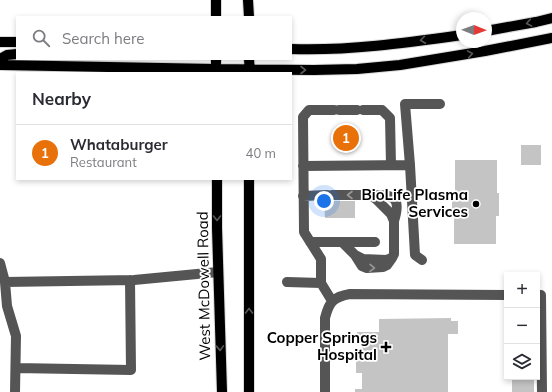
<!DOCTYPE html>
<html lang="en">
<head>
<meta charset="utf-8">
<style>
  :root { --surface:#fff; --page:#f2f2f3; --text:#2b2b33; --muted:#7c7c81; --line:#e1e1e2; --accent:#000 }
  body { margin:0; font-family:Mulish,sans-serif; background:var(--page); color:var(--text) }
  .controls { position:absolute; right:12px; bottom:12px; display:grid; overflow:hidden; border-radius:0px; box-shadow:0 2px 6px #0003 }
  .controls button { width:36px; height:36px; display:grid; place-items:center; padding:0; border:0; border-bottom:1px solid var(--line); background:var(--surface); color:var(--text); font:20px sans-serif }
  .compass { position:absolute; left:456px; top:12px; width:36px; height:36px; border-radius:50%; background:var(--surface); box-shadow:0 2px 6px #0003; rotate:91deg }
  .you { position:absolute; left:324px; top:201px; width:14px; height:14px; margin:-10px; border:3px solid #fff; border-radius:50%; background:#1a73e8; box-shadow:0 0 0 6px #1a73e833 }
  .badge { display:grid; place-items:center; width:26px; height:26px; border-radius:50%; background:var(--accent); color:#fff; font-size:13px; font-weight:700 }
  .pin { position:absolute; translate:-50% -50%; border:2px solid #fff; box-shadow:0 1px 4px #0006 }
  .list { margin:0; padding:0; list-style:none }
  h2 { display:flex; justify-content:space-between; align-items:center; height:52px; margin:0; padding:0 16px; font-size:17px }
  h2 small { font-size:13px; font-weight:400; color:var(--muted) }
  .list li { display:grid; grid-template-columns:26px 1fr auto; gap:12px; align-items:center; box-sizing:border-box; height:56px; padding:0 16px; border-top:1px solid var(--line) }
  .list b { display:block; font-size:15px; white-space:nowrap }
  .list p { margin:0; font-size:13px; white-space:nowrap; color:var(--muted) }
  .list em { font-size:13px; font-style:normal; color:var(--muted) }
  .icon { flex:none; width:22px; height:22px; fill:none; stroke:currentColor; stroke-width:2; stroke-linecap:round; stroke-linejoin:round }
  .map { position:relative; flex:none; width:552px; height:392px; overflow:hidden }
  .search { position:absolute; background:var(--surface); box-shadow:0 2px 6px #0003; left:16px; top:16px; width:276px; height:44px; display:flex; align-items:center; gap:10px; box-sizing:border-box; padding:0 14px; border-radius:0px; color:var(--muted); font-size:15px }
  .panel { position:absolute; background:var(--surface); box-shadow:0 2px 6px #0003; left:16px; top:72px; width:276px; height:108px; border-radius:0px }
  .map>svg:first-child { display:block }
  .building { fill:#c4c4c4 }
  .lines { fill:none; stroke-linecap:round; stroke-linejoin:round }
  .major-casing { stroke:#dbdbdb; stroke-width:12 }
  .minor { stroke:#555; stroke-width:10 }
  .major { stroke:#000; stroke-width:10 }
  .oneway { stroke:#595959 }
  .oneway2 { stroke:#999 }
  .poi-dot { fill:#000; stroke:#fff; stroke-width:1.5 }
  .labels { text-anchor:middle; stroke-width:3.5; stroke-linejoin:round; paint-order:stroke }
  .poi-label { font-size:15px; font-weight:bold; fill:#000; stroke:#fff; text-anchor:end }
  .street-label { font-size:15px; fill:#000; stroke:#fff }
</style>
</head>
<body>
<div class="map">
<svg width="552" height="392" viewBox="0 0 552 392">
  <rect width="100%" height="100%" fill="#fff"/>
  <path class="building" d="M521,145H541V165H521Z
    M455,160H497V193H499V216H496V244H454V217H452V192H455Z
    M324,201H355V218H325Z
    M451,318V321H458V334H448V392H355V389H362V373H356V358H362V341H357V332H379V319Z
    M512,377H534V392H512Z"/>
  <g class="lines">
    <defs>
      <path id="major" d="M248,0L249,17
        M216,17V0
        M486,31L536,22L552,18
        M0,42H17
        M291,49C348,51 405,43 462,35
        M0,59L7,55L17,54
        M216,59V73
        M249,59L250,73
        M0,65L216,69L314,70L357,69L400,65L485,51L552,38
        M217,179V228L222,392
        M249,392V179"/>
    </defs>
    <use href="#major" class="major-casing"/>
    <path class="minor" d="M339,110H357
      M363,110H382L390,118L391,165
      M303,166L410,165
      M332,195H371L376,199L391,214L394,221V254L392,258L386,260L363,259L355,255L342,242
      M371,195C393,195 402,196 394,221
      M303,196L327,195
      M310,242H375
      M355,255L362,266L367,268L383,267L387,265L392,258
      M422,260L415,255L410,165L405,104H440
      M0,263L5,282L7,306L16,336L15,392
      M5,282L134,280L218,272
      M287,282L321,283L332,301
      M321,283V259L304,232L303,117L309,110H334
      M537,295H541L542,392
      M16,368L131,370L130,280
      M325,392V318C329,302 333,297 350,294L507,295"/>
    <use href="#major" class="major"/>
  </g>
  <defs><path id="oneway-chevron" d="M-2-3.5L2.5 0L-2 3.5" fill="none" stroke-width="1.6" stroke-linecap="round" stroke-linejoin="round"/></defs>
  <g class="oneway">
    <use href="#oneway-chevron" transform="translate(529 23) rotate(169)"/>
    <use href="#oneway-chevron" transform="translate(423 40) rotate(173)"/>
    <use href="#oneway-chevron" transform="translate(470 54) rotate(-10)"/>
    <use href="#oneway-chevron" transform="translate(303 70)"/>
    <use href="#oneway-chevron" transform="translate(217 218) rotate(90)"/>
    <use href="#oneway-chevron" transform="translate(249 311) rotate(-90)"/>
    <use href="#oneway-chevron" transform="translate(220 348) rotate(88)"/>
  </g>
  <g class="oneway2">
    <use href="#oneway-chevron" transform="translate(350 195) rotate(180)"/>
    <use href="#oneway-chevron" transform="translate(372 268) rotate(2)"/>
  </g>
  <g class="poi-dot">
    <circle cx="476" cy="204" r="4"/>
    <path d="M384 341h4v4h4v4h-4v4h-4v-4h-4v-4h4z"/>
  </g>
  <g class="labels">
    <g class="poi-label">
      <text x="468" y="200">BioLife Plasma<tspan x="468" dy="17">Services</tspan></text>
      <text x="377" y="343">Copper Springs<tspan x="377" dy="17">Hospital</tspan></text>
    </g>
    <g class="street-label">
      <text transform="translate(204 286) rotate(-91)" y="5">West McDowell Road</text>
    </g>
  </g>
</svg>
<div class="controls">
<button>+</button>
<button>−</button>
<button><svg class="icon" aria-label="layers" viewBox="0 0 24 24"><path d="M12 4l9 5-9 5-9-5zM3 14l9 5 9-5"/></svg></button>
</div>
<svg class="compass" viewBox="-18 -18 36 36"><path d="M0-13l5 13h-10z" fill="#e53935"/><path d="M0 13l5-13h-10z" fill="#7c7c81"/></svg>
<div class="you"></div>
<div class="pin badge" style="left:346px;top:138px;background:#e8710a">1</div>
<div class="search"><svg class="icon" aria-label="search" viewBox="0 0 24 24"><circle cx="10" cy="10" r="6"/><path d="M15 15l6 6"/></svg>Search here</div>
<section class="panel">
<h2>Nearby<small></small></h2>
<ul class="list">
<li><span class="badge" style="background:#e8710a">1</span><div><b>Whataburger</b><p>Restaurant</p></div><em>40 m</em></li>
</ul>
</section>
</div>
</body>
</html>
